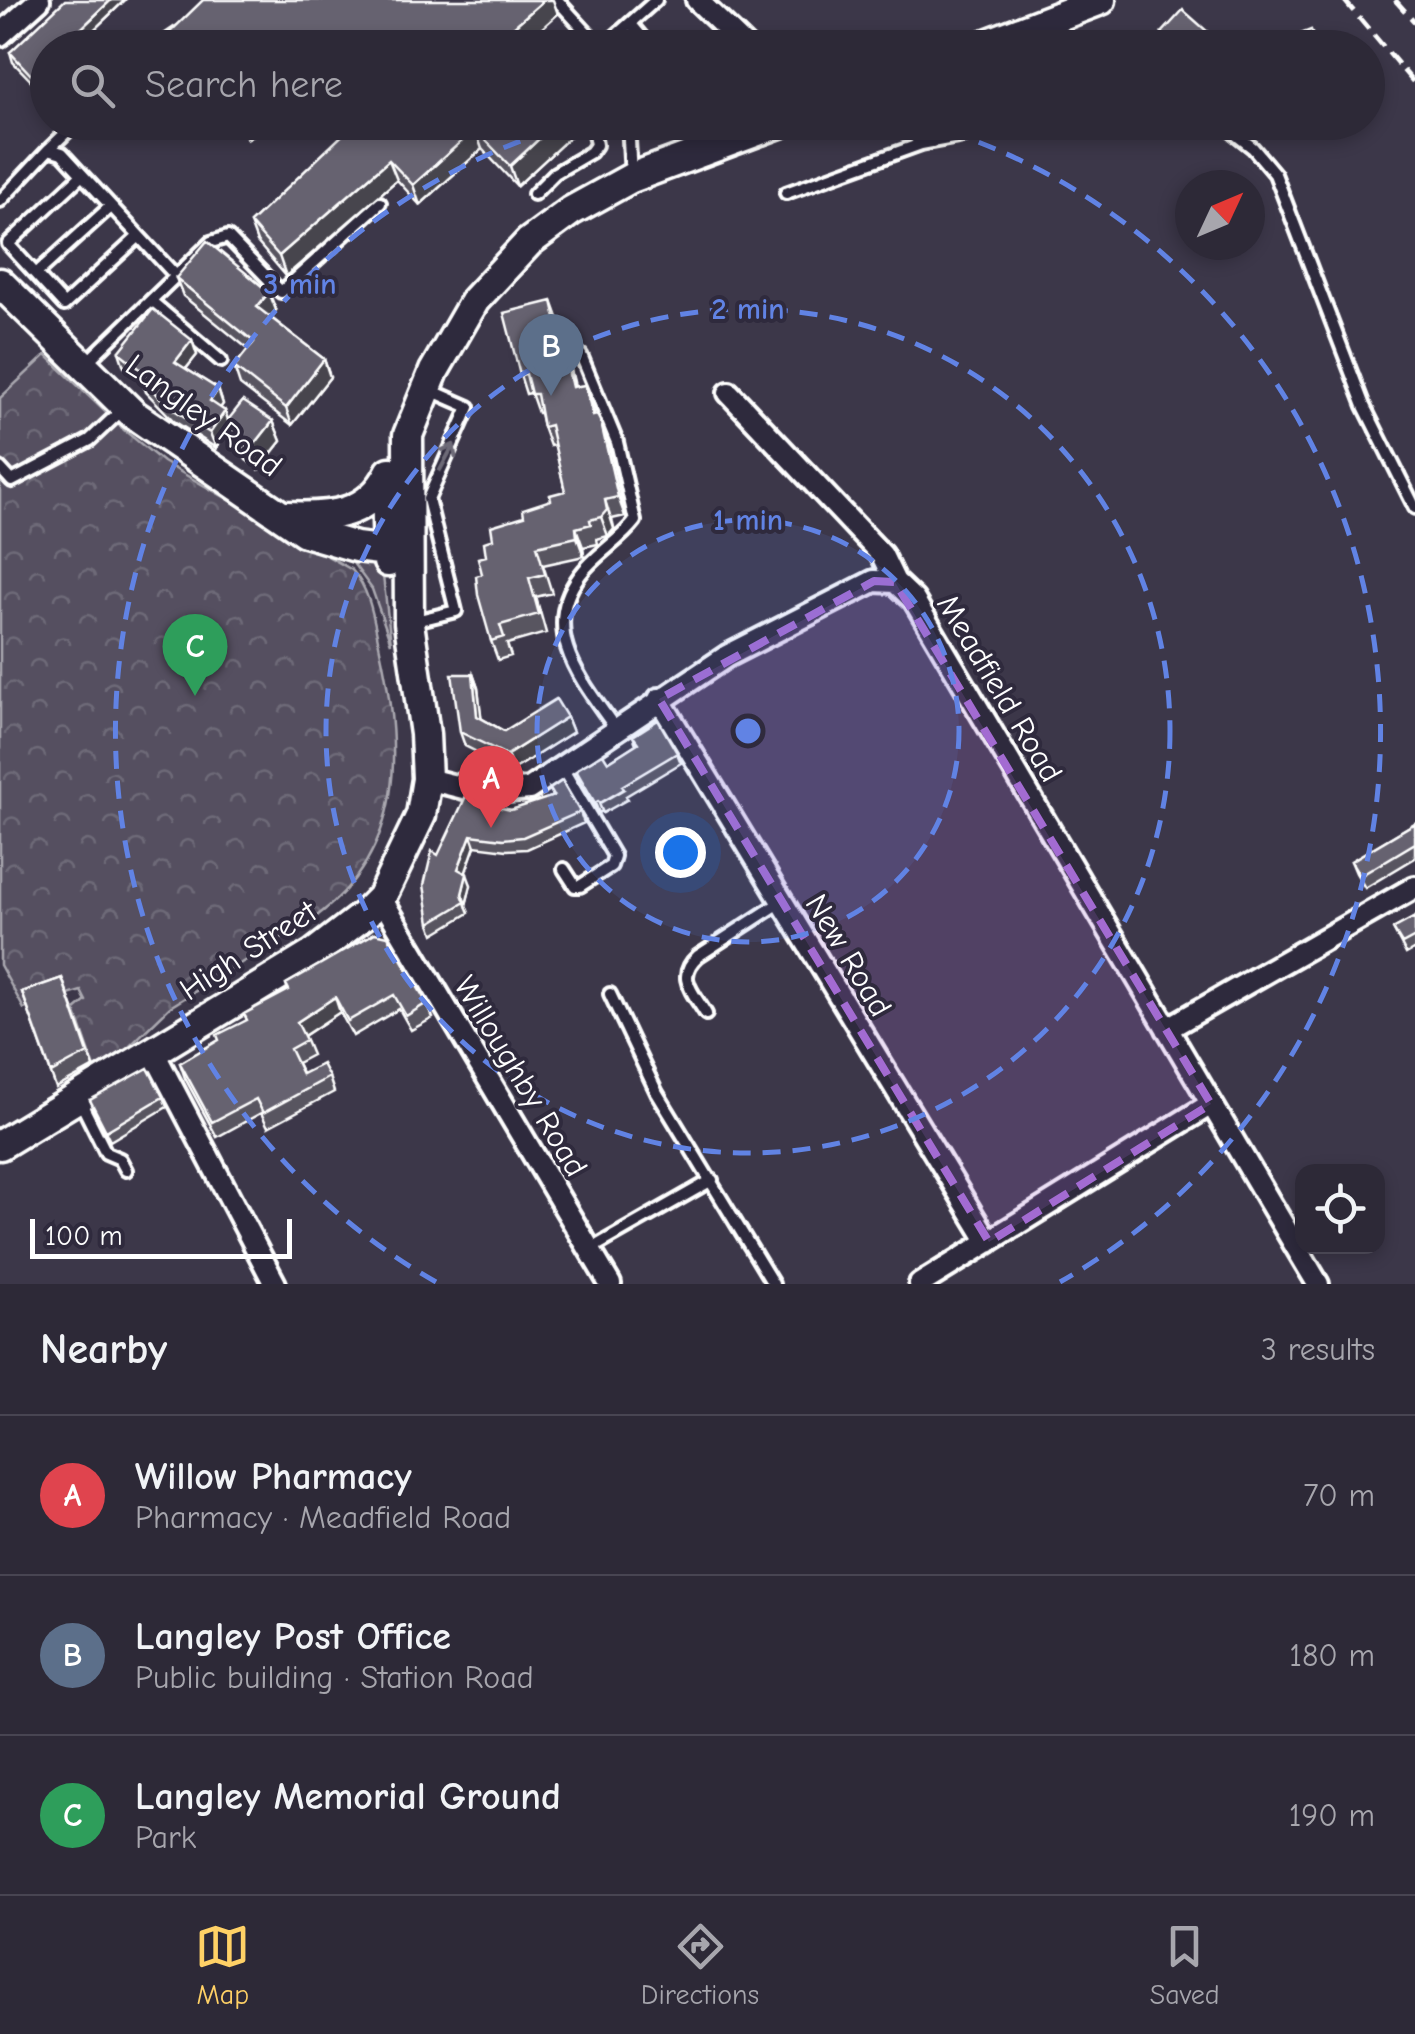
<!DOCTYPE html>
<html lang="en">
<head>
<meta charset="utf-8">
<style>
  :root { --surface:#2d2937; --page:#35313f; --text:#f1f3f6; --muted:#a7a6ad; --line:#484552; --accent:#ffd166 }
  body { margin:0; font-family:"Comic Neue",sans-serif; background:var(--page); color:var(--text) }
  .controls { position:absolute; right:30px; bottom:30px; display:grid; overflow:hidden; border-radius:20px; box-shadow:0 5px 15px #0003 }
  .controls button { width:90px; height:90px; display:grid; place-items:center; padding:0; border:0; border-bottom:2px solid var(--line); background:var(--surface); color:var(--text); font:50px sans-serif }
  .compass { position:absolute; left:1175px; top:170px; width:90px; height:90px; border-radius:50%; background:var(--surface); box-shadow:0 5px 15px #0003; rotate:46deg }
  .scale { position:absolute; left:30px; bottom:25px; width:262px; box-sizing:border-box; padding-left:10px; border:5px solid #fff; border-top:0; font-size:28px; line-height:35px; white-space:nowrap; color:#fff; -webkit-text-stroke:8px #2f2a3d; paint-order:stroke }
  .you { position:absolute; left:680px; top:852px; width:35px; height:35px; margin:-25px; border:8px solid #fff; border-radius:50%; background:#1a73e8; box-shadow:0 0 0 15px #1a73e833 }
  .badge { display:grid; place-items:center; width:65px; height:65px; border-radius:50%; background:var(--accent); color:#fff; font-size:32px; font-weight:700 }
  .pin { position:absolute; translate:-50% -82px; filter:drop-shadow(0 2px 5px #0008) }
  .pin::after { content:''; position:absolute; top:52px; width:35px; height:30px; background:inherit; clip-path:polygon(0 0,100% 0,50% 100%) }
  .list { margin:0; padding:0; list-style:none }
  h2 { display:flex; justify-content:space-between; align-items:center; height:130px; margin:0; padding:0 40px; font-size:42px }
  h2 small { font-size:32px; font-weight:400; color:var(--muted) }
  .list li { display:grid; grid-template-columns:65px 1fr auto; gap:30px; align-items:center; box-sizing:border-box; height:160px; padding:0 40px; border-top:2px solid var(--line) }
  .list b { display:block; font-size:38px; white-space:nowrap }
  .list p { margin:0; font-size:32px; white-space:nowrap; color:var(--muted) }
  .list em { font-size:32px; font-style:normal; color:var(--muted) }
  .icon { flex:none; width:55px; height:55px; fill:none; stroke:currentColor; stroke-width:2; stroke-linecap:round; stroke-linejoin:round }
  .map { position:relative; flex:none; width:1415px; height:1284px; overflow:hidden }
  .search { position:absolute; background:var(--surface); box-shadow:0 5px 15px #0003; left:30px; right:30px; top:30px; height:110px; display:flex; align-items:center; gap:25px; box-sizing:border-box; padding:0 35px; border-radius:55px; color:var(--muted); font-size:38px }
  .sheet { height:610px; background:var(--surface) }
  nav { display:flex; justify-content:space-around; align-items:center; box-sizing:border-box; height:140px; border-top:2px solid var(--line); background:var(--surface); font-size:28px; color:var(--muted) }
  nav a { display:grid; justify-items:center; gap:5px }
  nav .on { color:var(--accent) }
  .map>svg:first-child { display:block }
  .grass { fill:url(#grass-tufts); stroke:#aaa8b0; stroke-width:2.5 }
  .park { fill:url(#park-crowns); stroke:#aaa8b0; stroke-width:2.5 }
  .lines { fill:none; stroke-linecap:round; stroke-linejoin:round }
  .lane-casing { stroke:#fff; stroke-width:18 }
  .street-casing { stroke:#fff; stroke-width:28 }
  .secondary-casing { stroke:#fff; stroke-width:35 }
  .lane { stroke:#2f2a3d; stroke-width:10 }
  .street { stroke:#2f2a3d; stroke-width:20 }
  .secondary { stroke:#2f2a3d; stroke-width:28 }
  .rail { stroke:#fff; stroke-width:5; stroke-dasharray:15 8; stroke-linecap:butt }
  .wall { fill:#585460; stroke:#fff; stroke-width:2.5 }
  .shaded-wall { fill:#47454e; stroke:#fff; stroke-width:2.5 }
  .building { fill:#666270; stroke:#fff; stroke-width:2.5 }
  .oneway { stroke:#6d6a77 }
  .marked { fill:#a36bd2; fill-opacity:0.2; stroke:#a36bd2; stroke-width:8; stroke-dasharray:20 12; stroke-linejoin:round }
  .ring { fill:none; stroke:#6183e4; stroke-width:5; stroke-dasharray:18 12 }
  .labels { text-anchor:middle; stroke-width:8; stroke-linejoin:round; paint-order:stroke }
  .street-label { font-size:32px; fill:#fff; stroke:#2f2a3d }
  .centre { fill:#6183e4; stroke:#2f2a3d; stroke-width:5 }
  .ring-label { font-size:30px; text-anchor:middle; font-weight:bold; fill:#6183e4; stroke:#2f2a3d; stroke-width:8; stroke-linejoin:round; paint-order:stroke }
</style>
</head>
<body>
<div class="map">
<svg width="1415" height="1284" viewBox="0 0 1415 1284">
  <defs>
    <pattern id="grass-tufts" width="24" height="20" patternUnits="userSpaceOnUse" patternTransform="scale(2.5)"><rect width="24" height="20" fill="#555060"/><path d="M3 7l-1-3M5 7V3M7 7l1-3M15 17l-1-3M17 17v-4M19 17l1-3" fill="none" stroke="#6e6a78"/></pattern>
    <pattern id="park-crowns" width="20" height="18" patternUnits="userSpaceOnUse" patternTransform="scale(2.5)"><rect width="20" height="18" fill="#555060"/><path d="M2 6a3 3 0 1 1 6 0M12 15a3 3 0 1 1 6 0" fill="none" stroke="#6e6a78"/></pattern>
  </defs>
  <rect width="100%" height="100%" fill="#3c3749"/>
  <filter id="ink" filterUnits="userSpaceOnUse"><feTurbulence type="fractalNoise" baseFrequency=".01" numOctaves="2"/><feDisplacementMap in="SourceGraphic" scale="20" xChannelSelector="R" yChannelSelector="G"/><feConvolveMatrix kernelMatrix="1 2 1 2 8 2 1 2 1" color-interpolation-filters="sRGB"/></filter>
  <g filter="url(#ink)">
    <path class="grass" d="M360,558L377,568L383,576L391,643L372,589L350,559Z"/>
    <path class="park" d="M46,355L124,430L163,462L352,570C371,591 374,622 380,649C402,747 406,849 317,916L170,1007L98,1077L75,1010L86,1001L81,991L24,1009L0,965V398Z"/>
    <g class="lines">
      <defs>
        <path id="lane" d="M557,0L601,48
          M630,23L651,48
          M612,39L656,0
          M157,48L179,33
          M628,122L631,176
          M901,122L921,144L969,135L981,122
          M1220,122L1253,148L1275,174L1364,406L1415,508
          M49,149L77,122
          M82,175L8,244L64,305L138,237
          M786,193L921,144
          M534,194L555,173L591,152L596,145L592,122
          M0,201L49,149L62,153L176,276L86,363
          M36,274L111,206
          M176,276L211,242L228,237L281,292L380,203
          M152,302L221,361
          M581,355L617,442L635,521C619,542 595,554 580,575C538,632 583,682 615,728
          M0,468L12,481L90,440L124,408
          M411,622L456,611L428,499L469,407L428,389
          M562,768L614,856L611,866L580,886H575L564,869
          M610,994L657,1093L773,1284
          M706,1014C693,992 675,977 698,956L781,902
          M80,1101L106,1153L120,1159L126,1170
          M589,1250L712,1180"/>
        <path id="street" d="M697,0L747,48
          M0,35L39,0
          M729,393L882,555L895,582L914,600L1318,1284
          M659,699L989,1242
          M427,779L484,793L529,789L727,656L874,581L895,582
          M381,898L610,1284
          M1167,1029L1415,887
          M154,1053L275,1284
          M920,1284L1211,1104"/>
        <path id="secondary" d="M976,48L1101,0
          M0,283L133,414L305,532L356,547L387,551L407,536
          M386,480L388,562
          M286,516C329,518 369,516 390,472
          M0,1145L312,955L364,915L381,898L421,815L427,779L425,734L409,623L408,435L434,371L475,300L529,242L571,211L631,178L782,122"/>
      </defs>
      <use href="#lane" class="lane-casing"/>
      <use href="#street" class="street-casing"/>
      <use href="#secondary" class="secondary-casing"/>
      <use href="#lane" class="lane"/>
      <use href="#street" class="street"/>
      <use href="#secondary" class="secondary"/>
      <path class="rail" d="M1344,0L1415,84
        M1395,0L1415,22"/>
    </g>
    <path class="wall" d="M125,0L75,48H48V74L36,86L13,62L10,52Z
      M1162,33L1226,48H1167Z
      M234,122H266L248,139Z
      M345,122H565L570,137L517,186L482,149L420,205L397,180L286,276L257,242L250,223L350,129Z
      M176,278L276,310L270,317L324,359L330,377L292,425L240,385L234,367L248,349L183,296Z
      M559,320L575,386L592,404L595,416L608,442L625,516L612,519L614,529L608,536L597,539L598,544L583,547L584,556L543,565L552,593L536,597L546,633L507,644L511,656L498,660L491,641L482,574L493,539L524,516L565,491L555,445L550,446L543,427L540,413H538L531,393L526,394L520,375Z
      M192,340L197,355L186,369L218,389L223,404L220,408L225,411L228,420L273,421L281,441L259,469L246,460L241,444L235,440L230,426L216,448L174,421L146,392L142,380L124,367L119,352Z
      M473,674L478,688L481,718L504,731L567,717L573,732L513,770L465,746L460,732Z
      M633,736L677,753L681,763L626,796L628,799L603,813L602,811L599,813L580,782L577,772L608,762L636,744Z
      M550,789L580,812L584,823L527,849L507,850L475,846L465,873L471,885L466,905L469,913L434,934L430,923L438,855L482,804L511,810L553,797Z
      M1415,823V858L1365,888L1356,873L1351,861Z
      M1415,917V949L1406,954L1393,929Z
      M375,933L427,1003L433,1018L411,1030L399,1009L353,1036L340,1012L304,1036L312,1055L297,1063L302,1074L329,1077L334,1092L268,1127L261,1113L217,1137L185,1078L180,1063L219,1040L288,990L286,984Z
      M62,978L94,1067L56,1088L22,992Z
      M163,1097L167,1107L110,1141L90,1100Z"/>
    <path class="shaded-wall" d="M111,0H125L75,48H61Z
      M544,0H553L558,14L520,48H496L495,43Z
      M48,61V74L36,86L32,76Z
      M242,122H266L248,139Z
      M557,122H565L570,137L517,186L510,166Z
      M475,129L482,149L420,205L413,185Z
      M389,160L397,180L286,276L279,256Z
      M269,292L276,310L263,325L257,307Z
      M552,301L559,320L579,406L572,387Z
      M192,340L197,355L180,376L175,362Z
      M324,359L330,377L292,425L286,408Z
      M218,389L223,404L215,416L210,401Z
      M225,411L230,426L216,448L210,433Z
      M273,421L281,441L259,469L251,449Z
      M601,423L608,442L625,516L618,497Z
      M605,500L614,529L608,536L601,517Z
      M576,528L583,547L584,556L577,537Z
      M473,674L478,688L483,731L477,716Z
      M567,717L573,732L513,770L507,755Z
      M598,801L602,811L599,813L595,803Z
      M471,835L475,846L463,880L458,869Z
      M467,874L471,885L466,905L462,894Z
      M335,997L340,1012L302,1037L297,1022Z"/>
    <path class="building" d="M65,0H111L61,48H48V61L32,76L10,52Z
      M203,0H544L495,43L499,48H178L167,35Z
      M1183,10L1226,48H1179L1162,33Z
      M1311,30L1317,48H1265Z
      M356,122H557L510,166L475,129L413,185L389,160L279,256L250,223Z
      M207,241L269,292L257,307L324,359L286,408L234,367L254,342L176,278Z
      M552,301L572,387L585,385L593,416L597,415L601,423L618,497L605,500L607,510L601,517L590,520L591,524L576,528L577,537L537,546L545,574L529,578L539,614L500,625L504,637L491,641L478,595L476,576L482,574L478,558L486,556L484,542L493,539L491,526L524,516L523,509L551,500L550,495L565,491L550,425L543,427L537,394H531L526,374L520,375L504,313Z
      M153,309L192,340L175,362L218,389L210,401L225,411L210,433L168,406L141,377L144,372L119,352Z
      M243,401L273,421L251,449L239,440L244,433L228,420Z
      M452,674H473L477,716L504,731L556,699L567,717L507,755L460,732Z
      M658,720L677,753L622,786L624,789L600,803L598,801L595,803L577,772L579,768L603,754L608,762L638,743L633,736Z
      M562,781L580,812L523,837L503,839L471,835L458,869L467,874L462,894L465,902L430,923L424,885L432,851L438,855L466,796L482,804L511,810L554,796L550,789Z
      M1415,823V843L1360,876L1351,861Z
      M1415,917V937L1402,944L1393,929Z
      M375,933L388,936L427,1003L406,1016L394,995L348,1021L335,997L297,1022L306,1040L290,1049L302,1074L322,1064L329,1077L263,1113L256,1099L212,1122L180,1063L219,1040L217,1035L247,1020L244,1014L289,990L286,984Z
      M62,978L88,1053L51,1073L22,992Z
      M148,1068L163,1097L106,1131L90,1100Z"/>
    <defs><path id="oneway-shaft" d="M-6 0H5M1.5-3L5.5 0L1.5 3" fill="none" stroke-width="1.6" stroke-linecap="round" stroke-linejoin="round" transform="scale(2.5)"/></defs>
    <use class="oneway" href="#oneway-shaft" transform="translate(447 457) rotate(-62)"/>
  </g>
  <path class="marked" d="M874,581L895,582L1211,1104L989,1242L659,699Z"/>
  <circle cx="748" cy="731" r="211" fill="#6183e4" fill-opacity=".12"/>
  <g class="ring">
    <circle cx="748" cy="731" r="211"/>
    <circle cx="748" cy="731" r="422"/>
    <path d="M436 1282A633 633 0 0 1 574 123M922 123A633 633 0 0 1 1060 1282"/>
  </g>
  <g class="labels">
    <g class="street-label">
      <text transform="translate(204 415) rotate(36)" y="11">Langley Road</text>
      <text transform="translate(1000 688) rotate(59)" y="11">Meadfield Road</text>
      <text transform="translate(248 950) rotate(-33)" y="11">High Street</text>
      <text transform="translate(849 955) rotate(59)" y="11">New Road</text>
      <text transform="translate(521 1076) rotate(59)" y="11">Willoughby Road</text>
    </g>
  </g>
  <circle cx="748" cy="731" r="15" class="centre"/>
  <g class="ring-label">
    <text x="300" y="294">3 min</text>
    <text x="748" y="319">2 min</text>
    <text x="748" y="530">1 min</text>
  </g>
</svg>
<div class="controls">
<button><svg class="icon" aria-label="locate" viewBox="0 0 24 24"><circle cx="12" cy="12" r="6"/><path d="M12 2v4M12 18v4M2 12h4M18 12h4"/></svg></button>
</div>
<svg class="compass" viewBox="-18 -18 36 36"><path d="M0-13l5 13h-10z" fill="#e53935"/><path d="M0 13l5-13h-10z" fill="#a7a6ad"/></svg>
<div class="scale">100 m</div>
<div class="you"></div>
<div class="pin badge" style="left:491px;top:828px;background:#e0444e">A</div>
<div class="pin badge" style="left:551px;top:396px;background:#5c6f8a">B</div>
<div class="pin badge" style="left:195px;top:696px;background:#2e9e5b">C</div>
<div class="search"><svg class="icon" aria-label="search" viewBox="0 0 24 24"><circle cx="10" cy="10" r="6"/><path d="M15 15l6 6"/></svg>Search here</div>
</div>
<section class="sheet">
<h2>Nearby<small>3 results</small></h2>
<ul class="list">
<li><span class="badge" style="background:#e0444e">A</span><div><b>Willow Pharmacy</b><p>Pharmacy · Meadfield Road</p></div><em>70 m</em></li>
<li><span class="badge" style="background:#5c6f8a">B</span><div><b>Langley Post Office</b><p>Public building · Station Road</p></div><em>180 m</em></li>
<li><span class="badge" style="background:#2e9e5b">C</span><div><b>Langley Memorial Ground</b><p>Park</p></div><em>190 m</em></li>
</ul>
</section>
<nav>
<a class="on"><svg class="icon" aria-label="map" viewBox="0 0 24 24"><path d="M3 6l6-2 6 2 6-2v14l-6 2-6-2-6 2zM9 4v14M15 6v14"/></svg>Map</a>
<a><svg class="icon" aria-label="directions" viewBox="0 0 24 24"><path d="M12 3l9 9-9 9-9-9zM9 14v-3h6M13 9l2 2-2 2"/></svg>Directions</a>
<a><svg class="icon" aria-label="saved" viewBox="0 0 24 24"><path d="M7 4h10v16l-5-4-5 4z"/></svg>Saved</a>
</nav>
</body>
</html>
